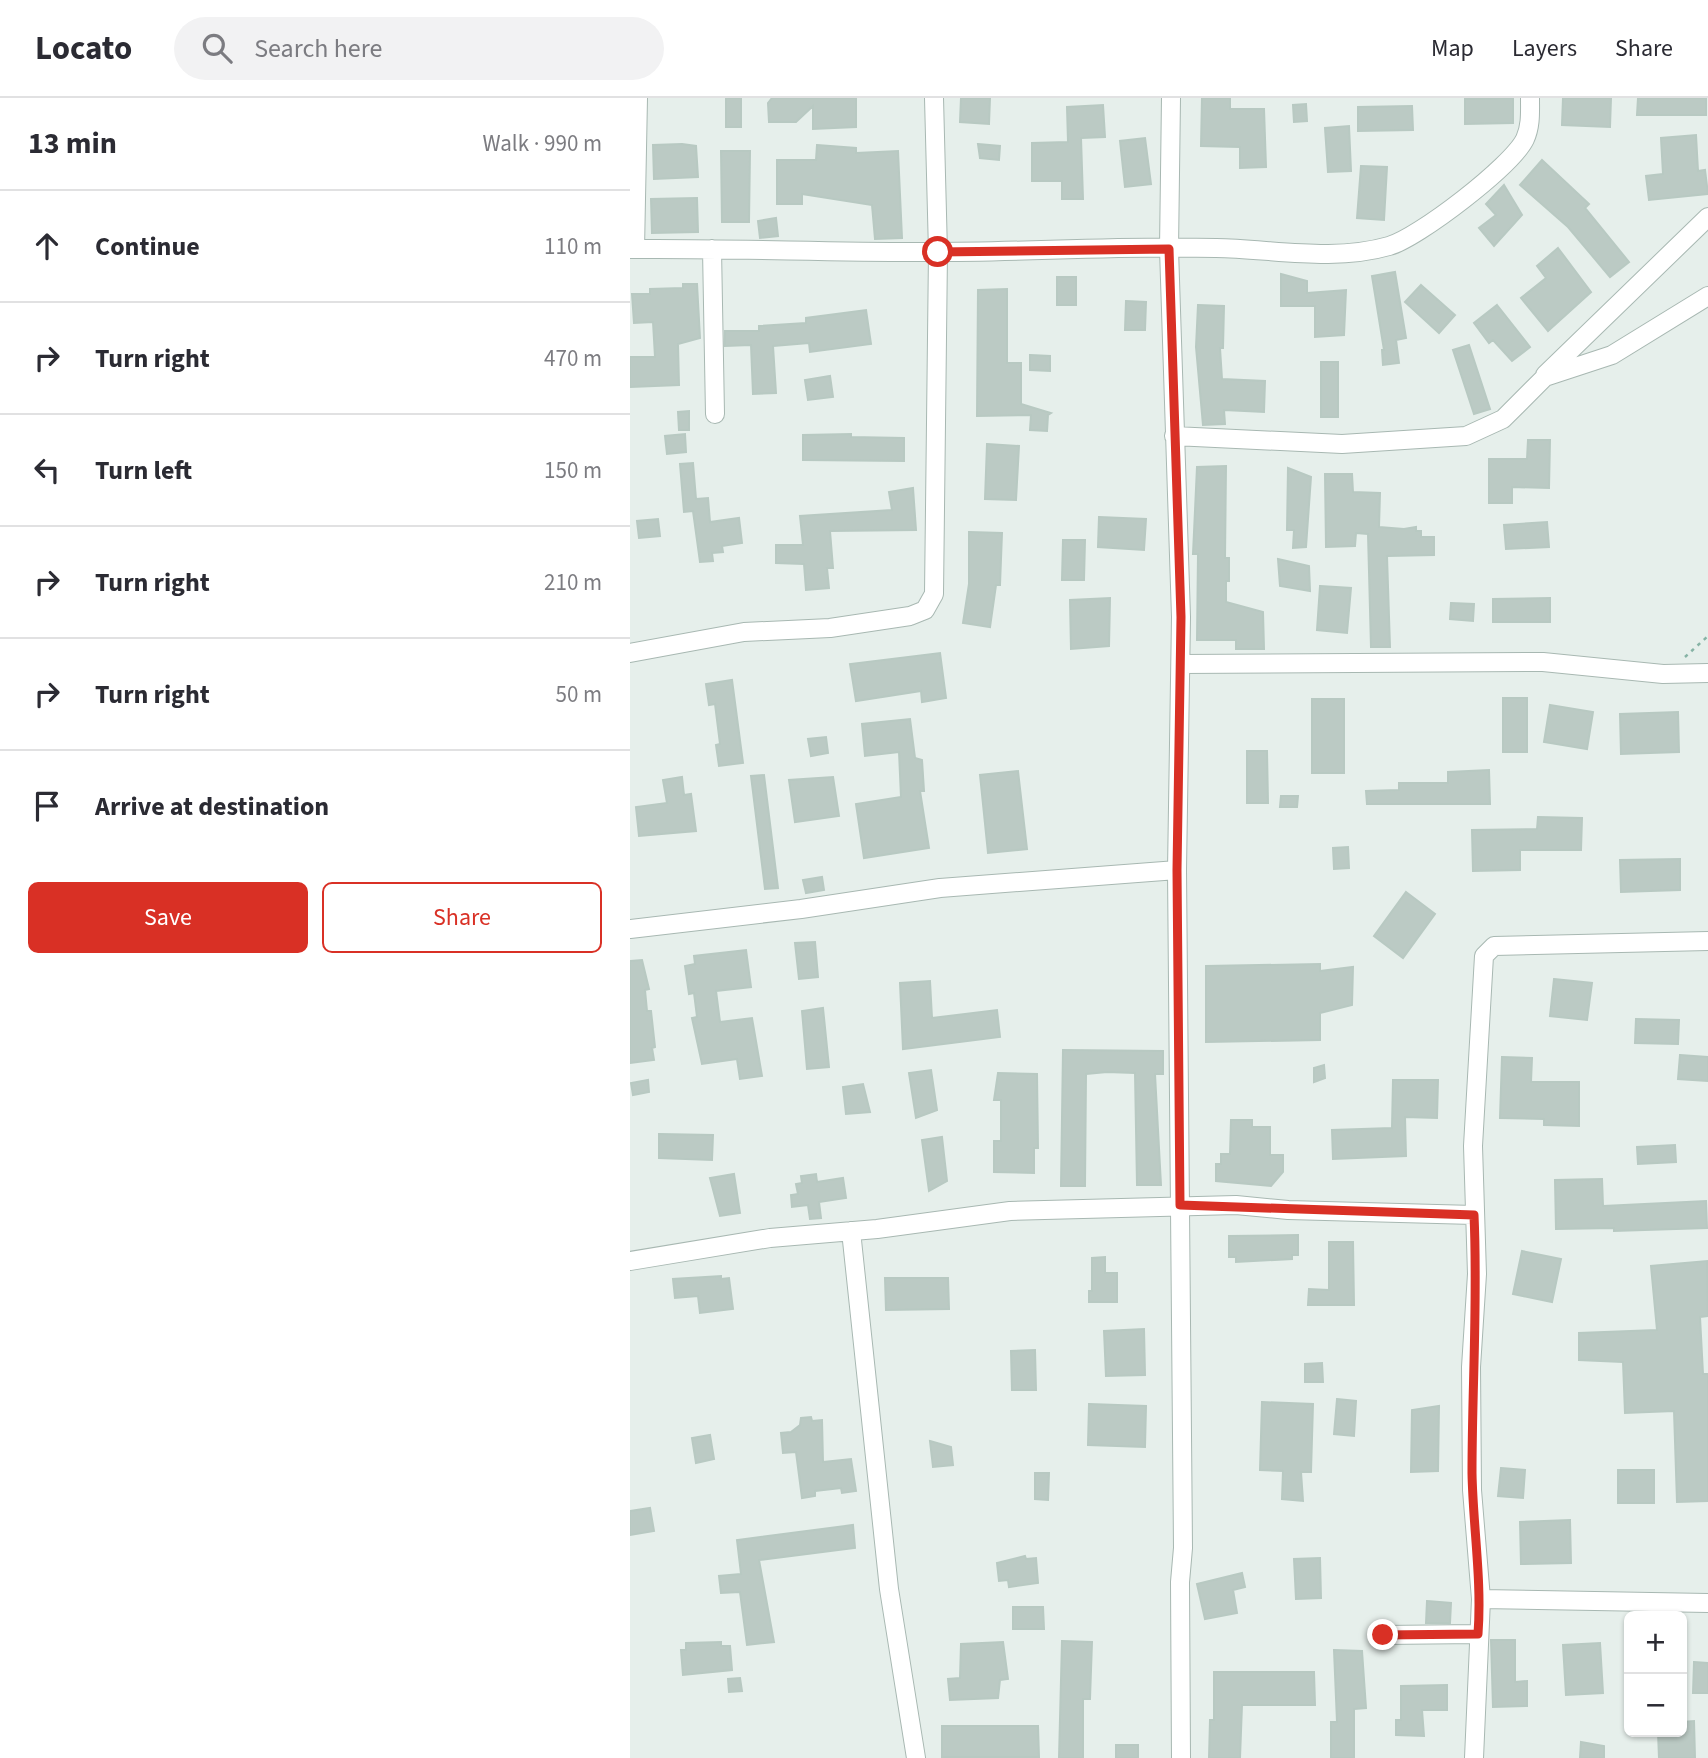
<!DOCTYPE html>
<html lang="en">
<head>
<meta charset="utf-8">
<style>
  :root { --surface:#fff; --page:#f2f2f3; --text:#2b2b33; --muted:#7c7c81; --line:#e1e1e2; --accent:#d93025 }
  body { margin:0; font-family:"Source Sans 3",sans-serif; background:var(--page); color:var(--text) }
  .controls { position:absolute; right:21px; bottom:21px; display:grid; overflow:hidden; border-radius:10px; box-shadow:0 2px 5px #0004 }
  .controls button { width:63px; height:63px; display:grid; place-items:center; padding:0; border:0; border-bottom:2px solid var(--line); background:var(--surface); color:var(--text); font:35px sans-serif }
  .stop { position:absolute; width:21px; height:21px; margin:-16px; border:5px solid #d93025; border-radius:50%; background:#fff }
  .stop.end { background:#d93025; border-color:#fff; box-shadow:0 2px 7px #0008 }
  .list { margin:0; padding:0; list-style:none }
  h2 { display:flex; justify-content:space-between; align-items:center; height:91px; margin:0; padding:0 28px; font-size:30px }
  h2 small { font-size:23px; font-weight:400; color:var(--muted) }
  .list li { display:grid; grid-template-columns:46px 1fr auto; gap:21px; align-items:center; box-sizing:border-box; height:112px; padding:0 28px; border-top:2px solid var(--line) }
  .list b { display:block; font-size:26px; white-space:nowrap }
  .list em { font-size:23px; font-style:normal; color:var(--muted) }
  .actions { display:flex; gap:14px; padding:21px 28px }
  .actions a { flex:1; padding:16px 0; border:2px solid var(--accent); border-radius:10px; text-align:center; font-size:24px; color:var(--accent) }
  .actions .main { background:var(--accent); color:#fff }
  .icon { flex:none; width:38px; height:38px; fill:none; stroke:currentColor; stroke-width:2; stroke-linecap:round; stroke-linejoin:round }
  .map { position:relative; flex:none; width:1078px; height:1660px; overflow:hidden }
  header { display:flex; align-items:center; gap:42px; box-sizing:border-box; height:98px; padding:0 35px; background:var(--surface); border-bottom:2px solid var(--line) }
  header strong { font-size:33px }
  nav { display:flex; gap:38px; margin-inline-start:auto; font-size:24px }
  .search { width:490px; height:63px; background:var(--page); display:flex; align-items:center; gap:18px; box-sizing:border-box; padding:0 24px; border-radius:38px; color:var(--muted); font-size:26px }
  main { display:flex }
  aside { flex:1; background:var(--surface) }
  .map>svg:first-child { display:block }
  .building { fill:#bbcac4; stroke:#b8c9c2; stroke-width:2 }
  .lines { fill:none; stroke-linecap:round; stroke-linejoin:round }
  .minor-casing { stroke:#a8b8b2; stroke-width:20 }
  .path { stroke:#86b3a5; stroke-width:2.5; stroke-dasharray:3.5 5; stroke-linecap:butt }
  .minor { stroke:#fff; stroke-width:18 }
  .route { stroke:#d93025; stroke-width:9 }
</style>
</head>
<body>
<header>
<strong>Locato</strong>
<div class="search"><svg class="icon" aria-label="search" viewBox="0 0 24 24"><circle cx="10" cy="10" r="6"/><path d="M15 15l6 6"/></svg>Search here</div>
<nav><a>Map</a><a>Layers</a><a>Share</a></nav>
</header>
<main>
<aside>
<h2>13 min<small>Walk · 990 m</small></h2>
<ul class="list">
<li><svg class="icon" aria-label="ahead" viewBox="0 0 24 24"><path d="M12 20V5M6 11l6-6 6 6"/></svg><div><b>Continue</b></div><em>110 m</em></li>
<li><svg class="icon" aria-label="right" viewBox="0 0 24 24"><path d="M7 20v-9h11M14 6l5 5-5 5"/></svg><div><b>Turn right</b></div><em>470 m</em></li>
<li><svg class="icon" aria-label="left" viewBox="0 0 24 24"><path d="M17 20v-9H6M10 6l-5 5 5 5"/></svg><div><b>Turn left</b></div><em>150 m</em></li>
<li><svg class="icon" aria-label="right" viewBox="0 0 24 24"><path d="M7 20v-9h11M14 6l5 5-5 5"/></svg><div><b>Turn right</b></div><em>210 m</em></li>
<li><svg class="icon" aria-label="right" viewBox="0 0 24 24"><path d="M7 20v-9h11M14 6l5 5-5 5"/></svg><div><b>Turn right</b></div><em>50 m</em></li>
<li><svg class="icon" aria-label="arrive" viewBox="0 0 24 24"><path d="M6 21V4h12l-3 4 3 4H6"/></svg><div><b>Arrive at destination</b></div></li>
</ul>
<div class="actions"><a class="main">Save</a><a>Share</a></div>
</aside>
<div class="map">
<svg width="1078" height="1660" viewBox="0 0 1078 1660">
  <rect width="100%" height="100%" fill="#e6efeb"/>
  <path class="building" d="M96,0H111V29H96Z
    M142,0H226V29L183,31V8L166,24H139L138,5Z
    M331,0H360L359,26L330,24Z
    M572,0H600V11H634L636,69L610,70V49L571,48Z
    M883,0V25L835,26V1Z
    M933,0H981L980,29L932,27Z
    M1008,0H1076V17H1007Z
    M676,6L677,23L664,24L663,7Z
    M473,7L475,39L451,40L453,101H432V83H402V45L438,44L437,9Z
    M782,8L783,32L728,33V9Z
    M719,28L721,73L698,74L695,30Z
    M1066,37L1068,73L1075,72L1078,96L1019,102L1016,78L1033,76L1031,40Z
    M515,40L521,86L495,89L490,43Z
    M52,46L66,48L68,79L24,81L23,47Z
    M348,46L370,48L369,62L350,60Z
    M187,47L226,50V55L268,53L272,140L245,141L242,107L172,96V106H147V62H186Z
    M91,53H120L119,124H92Z
    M912,62L959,106L955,110L999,164L980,179L938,129L890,87Z
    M731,68L757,69L754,122L727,120Z
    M874,87L892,117L864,148L849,130L866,117L856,106Z
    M67,100L68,134L22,135L21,101Z
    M146,120L148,138L130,140L128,123Z
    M928,150L961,194L918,233L891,200L916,180L907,168Z
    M765,174L776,240L766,242L769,265L753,267L752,252H754L742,178Z
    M651,176L677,183V195L716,192L714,237L685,239V208H651Z
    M427,179H446V207H427Z
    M53,186H67L70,240L48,246L49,287L0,289V259H25L23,224L4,225L2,196H20V191L53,190Z
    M791,187L825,217L809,235L775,204Z
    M377,191V265H391V306L421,315L418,317L417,333L400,332L401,317L347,318L348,192Z
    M496,203L516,204L515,232H495Z
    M568,207L594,208L593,250H590L592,281L635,283L634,314L594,312L595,326L573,327L566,249Z
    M867,207L900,249L882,263L863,242L859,245L844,225Z
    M236,212L241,246L180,254L179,245L143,248L146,295L123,296L121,247L95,248V233H129V228L176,225V220Z
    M839,247L860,311L844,316L823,252Z
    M400,257L420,258V273L400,272Z
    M691,264H708V319H691Z
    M200,278L203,299L178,302L175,282Z
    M59,313V332H49L48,314Z
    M55,336L56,354L37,356L35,338Z
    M221,336V339L274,340V363L173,362V337Z
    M898,342H920L919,390L882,389V405H859V361H897Z
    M357,346L389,348L386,402L355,401Z
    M63,365L66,401L78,400L80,424L109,420L112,445L92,448L93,454L82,455L83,463L70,464L63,413L54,414L50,366Z
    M596,368L595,460H599V483H596V504L633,514L634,551H606V542H567L568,456H563L567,369Z
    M658,370L681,379L676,449L663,450L664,432H657Z
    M695,376H722L723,394L750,395L749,429L774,431L786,429V433H791V439H804V457L757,458L760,549H741L738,436L726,435L725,448L696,449Z
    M283,390L286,432L200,433L203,470H197L199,490L176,492L174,466L146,465V447H173L170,418L262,412L259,394Z
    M469,419L516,421L514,452L468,449Z
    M28,421L30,438L9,440L7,423Z
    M917,424L919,449L876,451L874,427Z
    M339,434L372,435L370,487H366L360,529L333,525L339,486Z
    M433,442H455L454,482H432Z
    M648,461L679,468L680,493L650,488Z
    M690,488L721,490L717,535L687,532Z
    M480,500L479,548L441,551L440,502Z
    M920,500V524H863V501Z
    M821,505L844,506L843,523L820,521Z
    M310,555L316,600L292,604L291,593L226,603L220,566Z
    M102,582L113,665L89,668L86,647L90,646L85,606L79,607L76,586Z
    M873,600H897V654H873Z
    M682,601H714V675H682Z
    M920,607L963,614L957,651L914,644Z
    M1048,614L1049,654L991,656L990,616Z
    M280,621L285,660L292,662L294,693H290L299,750L234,760L226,706L271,699L269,654L235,658L232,626Z
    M196,639L198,655L181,658L178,641Z
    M617,653H637L638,705H617Z
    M859,672L860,706H737L736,693L769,692V685H818V674Z
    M388,673L397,751L358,755L350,677Z
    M134,677L148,790L135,791L121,678Z
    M52,679L54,697L61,696L66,733L9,738L6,709L37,705L33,682Z
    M203,679L209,718L165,724L159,682Z
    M651,698H668L667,709H650Z
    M908,719L952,720L951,752H890V772L843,773L842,732L907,731Z
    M718,749L719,770L704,771L703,750Z
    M1050,761V792L991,794L990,762Z
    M192,779L194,792L176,795L173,782Z
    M776,794L805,816L773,860L744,838Z
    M185,844L188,879L169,881L165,845Z
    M116,852L121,889L86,893L90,924L122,920L132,978L110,981L107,961L72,966L62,920L67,919L64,895L59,896L55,868L65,866L64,858Z
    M12,862L19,891L15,892L17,913H21L25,949L22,950L24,962L0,965V863Z
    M690,866V873L723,869L722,907L690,915V942L576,944V868Z
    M924,881L962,885L957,922L920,918Z
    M300,883L302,920L367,912L370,939L273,951L270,885Z
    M193,910L199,969L177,971L172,913Z
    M1006,921L1049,922L1048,946L1005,945Z
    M433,952L533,953V976H525L531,1087H507L505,975L477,974L456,976L455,1088H431Z
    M1050,957L1078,959V983L1048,981Z
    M872,959L902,960L901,984H949V1028L914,1027V1021L870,1020Z
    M694,967L695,980L684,984V970Z
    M301,972L307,1012L286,1020L279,975Z
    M368,975L407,976L408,1050H404V1075L364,1074V1043H371V1002H364Z
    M18,982L19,994L3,997L1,985Z
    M763,982H808L807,1020L775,1019L776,1058L703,1061L702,1032L762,1030Z
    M233,986L240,1014L216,1016L213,989Z
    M601,1022H622V1029H640V1057H653V1074L641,1088L586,1083V1066H591V1056H600Z
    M29,1036L83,1037L82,1062L29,1060Z
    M312,1039L317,1083L299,1093L292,1042Z
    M1045,1047L1046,1064L1008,1066L1007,1049Z
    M104,1076L110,1115L90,1118L80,1080Z
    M186,1076L187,1084L213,1080L216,1100L189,1104L191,1120L180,1121L178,1107L162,1109L161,1097L168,1096L166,1086L172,1085L171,1078Z
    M972,1081L973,1108L1076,1103L1077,1130L984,1133V1130L926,1131L925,1082Z
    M668,1137V1157H662V1161L606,1164V1159H599V1138Z
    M699,1144H723L724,1207H678L679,1191L699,1192Z
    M892,1153L931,1161L922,1204L883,1196Z
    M475,1159V1175H487V1204H459V1193H462V1160Z
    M1077,1163L1078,1218L1070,1219L1073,1276H1078V1403L1047,1404L1044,1313L995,1315L993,1264L949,1262V1235L1027,1232L1021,1168Z
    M91,1178V1181L99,1180L103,1211L70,1215L68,1198L45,1200L43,1181Z
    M255,1180H318L319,1211L256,1212Z
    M514,1231L515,1277L476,1278L474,1233Z
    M405,1252L406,1292H382L381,1253Z
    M692,1265L693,1284H675V1266Z
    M707,1301L726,1303L724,1338L704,1336Z
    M632,1304L683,1306L681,1374H671L673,1403L652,1401L653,1373L630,1372Z
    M459,1306L516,1308L515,1349L458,1347Z
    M809,1308L808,1373L781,1374L782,1312Z
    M181,1319L182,1323L192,1322L193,1364L221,1361L226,1393L212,1395L211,1390L185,1393V1398L172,1400L166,1354L153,1355L151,1335L161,1334L170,1327L171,1320Z
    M80,1337L84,1361L66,1365L62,1340Z
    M300,1343L321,1349L323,1367L303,1369Z
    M871,1370L895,1372L893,1400L868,1398Z
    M988,1372H1024V1405H988Z
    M405,1375H419L418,1402L405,1401Z
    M20,1410L24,1433L0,1437V1413Z
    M940,1422L941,1465L891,1466L890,1424Z
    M223,1427L225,1450L129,1462L144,1544L117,1547L110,1494L91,1495L89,1478L111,1476L107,1442Z
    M395,1458L396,1461L406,1460L408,1485L379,1489L378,1482L369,1483L367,1465Z
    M690,1460L691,1500L666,1501L664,1461Z
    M612,1475L615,1489L603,1492L607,1515L575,1521L567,1486Z
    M797,1503L821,1505L820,1525H796Z
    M383,1509H413L414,1531H383Z
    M861,1542H885V1584L897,1583V1608L863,1609Z
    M432,1543L462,1544L460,1601H453V1660H429Z
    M91,1544V1548H100L102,1572L53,1577L51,1552H56V1545Z
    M373,1544L378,1581L370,1582L368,1600L320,1602L318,1581L330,1580L331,1546Z
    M970,1545L973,1595L936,1597L933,1547Z
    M704,1552L732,1553L736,1610L724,1611V1660H701V1624H707Z
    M1064,1564L1078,1565V1595H1063Z
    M584,1574H684L685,1607H612L610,1660H579L580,1622H584Z
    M110,1580L112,1593L99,1594L98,1581Z
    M817,1587V1612H792L794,1638L766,1637V1622H771V1588Z
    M1064,1623L1065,1660H1029L1028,1634H1052V1624Z
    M312,1628H408L409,1659H312Z
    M951,1644L974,1648V1660H950Z
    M486,1647H508V1660H486Z"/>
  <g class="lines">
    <defs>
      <path id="minor" d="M0,151C95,150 190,154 285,154C385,155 486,147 586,150C642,151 704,164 759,148C788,140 882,68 895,41C901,28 900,14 900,0
        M5,151L8,0
        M82,151L85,316
        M915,277L1078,119
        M544,338L712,346L836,338L873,321L915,279L982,257L1078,198
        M0,555L114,534L200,530L280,518L295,512L304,496L308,154L304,0
        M551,566L913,564L1033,576L1078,575
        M547,772L553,1450L550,1484L551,1660
        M0,831L171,811L310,790L547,772L551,519L539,151L541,0
        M221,1133L259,1491L286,1660
        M0,1163L140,1140L247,1131L380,1113L606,1107L658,1112L844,1117
        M851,1501L1078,1505
        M753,1537L848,1536
        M844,1660L851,1501L842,1392L841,1269L847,1176L843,1048L854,858L864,848L1078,843"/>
    </defs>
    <use href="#minor" class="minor-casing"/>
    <path class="path" d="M1055,559L1078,538"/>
    <use href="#minor" class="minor"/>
  </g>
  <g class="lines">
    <path class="route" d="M308,154L539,151L551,519L547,772L550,1107L844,1117C848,1203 842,1289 842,1375C843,1429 852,1482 848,1536L753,1537"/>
  </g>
</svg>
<div class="controls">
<button>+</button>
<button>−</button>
</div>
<div class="stop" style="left:308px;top:154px"></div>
<div class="stop end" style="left:753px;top:1537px"></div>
</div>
</main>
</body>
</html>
